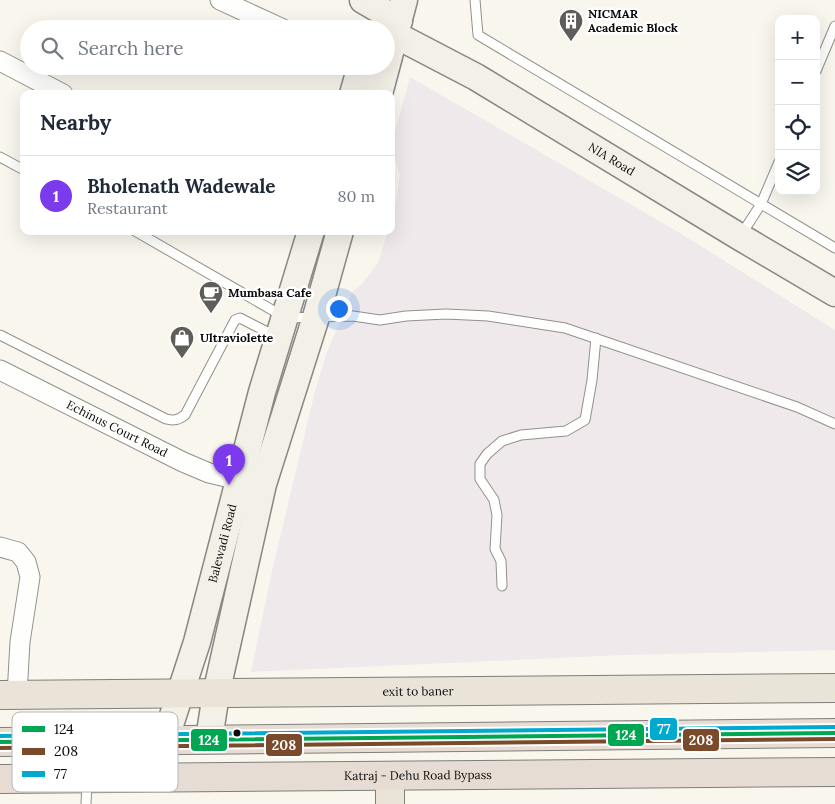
<!DOCTYPE html>
<html lang="en">
<head>
<meta charset="utf-8">
<style>
  :root { --surface:#fff; --page:#f6f6f7; --text:#1f2937; --muted:#747a83; --line:#e0e1e3; --accent:#7c3aed }
  body { margin:0; font-family:Lora,serif; background:var(--page); color:var(--text) }
  .controls { position:absolute; right:15px; top:15px; display:grid; overflow:hidden; border-radius:10px; box-shadow:0 5px 20px #0002 }
  .controls button { width:45px; height:45px; display:grid; place-items:center; padding:0; border:0; border-bottom:1px solid var(--line); background:var(--surface); color:var(--text); font:25px sans-serif }
  .you { position:absolute; left:338px; top:308px; width:18px; height:18px; margin:-12px; border:4px solid #fff; border-radius:50%; background:#1a73e8; box-shadow:0 0 0 8px #1a73e833 }
  .badge { display:grid; place-items:center; width:32px; height:32px; border-radius:50%; background:var(--accent); color:#fff; font-size:16px; font-weight:700 }
  .pin { position:absolute; translate:-50% -41px; filter:drop-shadow(0 1px 2px #0008) }
  .pin::after { content:''; position:absolute; top:26px; width:18px; height:15px; background:inherit; clip-path:polygon(0 0,100% 0,50% 100%) }
  .list { margin:0; padding:0; list-style:none }
  h2 { display:flex; justify-content:space-between; align-items:center; height:65px; margin:0; padding:0 20px; font-size:21px }
  h2 small { font-size:16px; font-weight:400; color:var(--muted) }
  .list li { display:grid; grid-template-columns:32px 1fr auto; gap:15px; align-items:center; box-sizing:border-box; height:80px; padding:0 20px; border-top:1px solid var(--line) }
  .list b { display:block; font-size:19px; white-space:nowrap }
  .list p { margin:0; font-size:16px; white-space:nowrap; color:var(--muted) }
  .list em { font-size:16px; font-style:normal; color:var(--muted) }
  .icon { flex:none; width:28px; height:28px; fill:none; stroke:currentColor; stroke-width:2; stroke-linecap:round; stroke-linejoin:round }
  .map { position:relative; flex:none; width:835px; height:804px; overflow:hidden }
  .search { position:absolute; background:var(--surface); box-shadow:0 5px 20px #0002; left:20px; top:20px; width:375px; height:55px; display:flex; align-items:center; gap:12px; box-sizing:border-box; padding:0 18px; border-radius:28px; color:var(--muted); font-size:19px }
  .panel { position:absolute; background:var(--surface); box-shadow:0 5px 20px #0002; left:20px; top:90px; width:375px; height:145px; border-radius:10px }
  .map>svg:first-child { display:block }
  .industrial { fill:#efe9eb }
  .lines { fill:none; stroke-linecap:round; stroke-linejoin:round }
  .lane-casing { stroke:#92908d; stroke-width:11 }
  .street-casing { stroke:#92908d; stroke-width:21 }
  .secondary-casing { stroke:#888783; stroke-width:29 }
  .primary-casing { stroke:#7f7e7a; stroke-width:30 }
  .highway-casing { stroke:#7f7e7a; stroke-width:30 }
  .lane { stroke:#fefefc; stroke-width:9 }
  .street { stroke:#fefefc; stroke-width:19 }
  .secondary { stroke:#f3f0e8; stroke-width:26 }
  .primary { stroke:#eae3d8; stroke-width:28 }
  .highway { stroke:#e7dcd4; stroke-width:28 }
  .bus-1-casing { stroke:#fff; stroke-width:8 }
  .bus-2-casing { stroke:#fff; stroke-width:8 }
  .bus-3-casing { stroke:#fff; stroke-width:8 }
  .bus-1 { stroke:#00a651; stroke-width:4 }
  .bus-2 { stroke:#7a4b2a; stroke-width:4 }
  .bus-3 { stroke:#00a9ce; stroke-width:4 }
  .bus-dot { fill:#0a0a0a; stroke:#fff; stroke-width:2 }
  .labels { text-anchor:middle; stroke-width:5; stroke-linejoin:round; paint-order:stroke }
  .poi-label { font-size:12px; font-weight:bold; fill:#0a0a0a; stroke:#fff; text-anchor:start }
  .street-label { font-size:12px; fill:#0a0a0a; stroke:#fff }
  .key { fill:#fff; stroke:#b6b6b6; stroke-width:1 }
  .key-label { font-size:14px; fill:#0a0a0a }
  .line-badge { stroke:#fff; stroke-width:2 }
  .badge-label { font-size:14px; text-anchor:middle; font-weight:bold; fill:#fff }
</style>
</head>
<body>
<div class="map">
<svg width="835" height="804" viewBox="0 0 835 804">
  <rect width="100%" height="100%" fill="#f9f6ee"/>
  <path class="industrial" d="M410,77L680,233L835,330V650L624,655L251,672L272,571L315,391L327,352L353,291L361,285L378,263L388,231H391V220L395,207L400,175L391,147Z"/>
  <g class="lines">
    <defs>
      <path id="lane" d="M475,0L478,35L835,248
        M816,71L835,26
        M0,157L24,170
        M135,231L286,318L353,316L380,320L406,316L446,314L488,316L565,328L797,407L835,424
        M741,235L761,204L779,162
        M0,335L166,419C174,421 178,420 185,415L235,320L240,318L277,337
        M502,586L501,561L495,549L497,515L494,500L480,479V464L487,454L502,441L521,435L566,431L585,420L592,380L596,338
        M86,804L87,782"/>
      <g id="street">
        <path d="M220,0L283,29"/>
        <path d="M0,61L63,94"/>
        <path id="s1" d="M0,370L183,462L209,473L239,480"/>
        <path d="M0,547L18,552L26,562L30,577L20,642L17,695"/>
      </g>
      <g id="secondary">
        <path d="M363,0L399,21"/>
        <path id="s2" d="M386,30L476,77L740,237L835,293"/>
        <path d="M353,94L361,66"/>
        <path d="M379,94L404,0"/>
        <path d="M209,739L216,694L263,484L316,317L340,231"/>
        <path id="s3" d="M165,740L197,642L262,392L311,231"/>
      </g>
      <g id="primary">
        <path id="s4" d="M0,695L835,688"/>
        <path d="M390,804V776"/>
      </g>
      <g id="highway">
        <path d="M0,742L835,733"/>
        <path id="s5" d="M0,779L835,772"/>
      </g>
    </defs>
    <use href="#lane" class="lane-casing"/>
    <use href="#street" class="street-casing"/>
    <use href="#secondary" class="secondary-casing"/>
    <use href="#primary" class="primary-casing"/>
    <use href="#highway" class="highway-casing"/>
    <use href="#lane" class="lane"/>
    <use href="#street" class="street"/>
    <use href="#secondary" class="secondary"/>
    <use href="#primary" class="primary"/>
    <use href="#highway" class="highway"/>
    <defs>
      <path id="bus-1" d="M0,742L835,733"/>
      <path id="bus-2" d="M0,748L835,739"/>
      <path id="bus-3" d="M0,736L835,727"/>
    </defs>
    <use href="#bus-1" class="bus-1-casing"/>
    <use href="#bus-2" class="bus-2-casing"/>
    <use href="#bus-3" class="bus-3-casing"/>
    <use href="#bus-1" class="bus-1"/>
    <use href="#bus-2" class="bus-2"/>
    <use href="#bus-3" class="bus-3"/>
  </g>
  <defs>
    <symbol id="building-pin" viewBox="-11 -11 22 30"><path d="M0 17L-7.5 6A9.5 9.5 0 1 1 7.5 6Z" fill="#5e5d5a" stroke="#fff"/><path d="M-4-6H4V6H1V3H-1V6H-4ZM-2.5-4.3h1.7v1.8h-1.7ZM.8-4.3h1.7v1.8H.8ZM-2.5-1h1.7V.8h-1.7ZM.8-1h1.7V.8H.8Z" fill="#fff"/></symbol>
    <symbol id="cafe-pin" viewBox="-11 -11 22 30"><path d="M0 17L-7.5 6A9.5 9.5 0 1 1 7.5 6Z" fill="#5e5d5a" stroke="#fff"/><path d="M-5.5-4.5H6V0H3Q3 3.5 0 3.5H-2.5Q-5.5 3.5-5.5 0ZM3-3.2v2h1.7v-2ZM-6 4.5H4V6H-6Z" fill="#fff"/></symbol>
    <symbol id="shop-pin" viewBox="-11 -11 22 30"><path d="M0 17L-7.5 6A9.5 9.5 0 1 1 7.5 6Z" fill="#5e5d5a" stroke="#fff"/><path d="M-5-2.5h2.3a2.7 3.5 0 0 1 5.4 0H5L5.5 6h-11ZM-1.5-2.5h3a1.5 2.3 0 0 0-3 0Z" fill="#fff"/></symbol>
  </defs>
  <g fill-rule="evenodd">
    <use href="#building-pin" x="557" y="7" width="28" height="38"/>
    <use href="#cafe-pin" x="197" y="279" width="28" height="38"/>
    <use href="#shop-pin" x="168" y="324" width="28" height="38"/>
  </g>
  <circle class="bus-dot" cx="237" cy="733" r="4.5"/>
  <g class="labels">
    <g class="poi-label">
      <text x="588" y="18">NICMAR<tspan x="588" dy="14">Academic Block</tspan></text>
      <text x="228" y="297">Mumbasa Cafe</text>
      <text x="200" y="342">Ultraviolette</text>
    </g>
    <g class="street-label">
      <text dy="4" stroke="none"><textPath href="#s2" startOffset="260">NIA Road</textPath></text>
      <text dy="4" stroke="none"><textPath href="#s1" startOffset="131">Echinus Court Road</textPath></text>
      <text dy="4" stroke="none"><textPath href="#s3" startOffset="205">Balewadi Road</textPath></text>
      <text dy="4" stroke="none"><textPath href="#s4" startOffset="418">exit to baner</textPath></text>
      <text dy="4" stroke="none"><textPath href="#s5" startOffset="418">Katraj - Dehu Road Bypass</textPath></text>
    </g>
  </g>
  <rect x="12" y="712" width="166" height="80" rx="8" class="key"/>
  <rect x="22" y="726" width="23" height="6" fill="#00a651"/>
  <rect x="22" y="748" width="23" height="7" fill="#7a4b2a"/>
  <rect x="22" y="771" width="23" height="6" fill="#00a9ce"/>
  <g class="key-label">
    <text x="54" y="734">124</text>
    <text x="54" y="756">208</text>
    <text x="54" y="779">77</text>
  </g>
  <g class="line-badge">
    <rect x="649" y="717" width="29" height="24" rx="5" fill="#00a9ce"/>
    <rect x="607" y="723" width="38" height="24" rx="5" fill="#00a651"/>
    <rect x="190" y="728" width="38" height="24" rx="5" fill="#00a651"/>
    <rect x="682" y="728" width="38" height="24" rx="5" fill="#7a4b2a"/>
    <rect x="265" y="733" width="38" height="24" rx="5" fill="#7a4b2a"/>
  </g>
  <g class="badge-label">
    <text x="664" y="734">77</text>
    <text x="626" y="740">124</text>
    <text x="209" y="745">124</text>
    <text x="701" y="745">208</text>
    <text x="284" y="750">208</text>
  </g>
</svg>
<div class="controls">
<button>+</button>
<button>−</button>
<button><svg class="icon" aria-label="locate" viewBox="0 0 24 24"><circle cx="12" cy="12" r="6"/><path d="M12 2v4M12 18v4M2 12h4M18 12h4"/></svg></button>
<button><svg class="icon" aria-label="layers" viewBox="0 0 24 24"><path d="M12 4l9 5-9 5-9-5zM3 14l9 5 9-5"/></svg></button>
</div>
<div class="you"></div>
<div class="pin badge" style="left:229px;top:485px">1</div>
<div class="search"><svg class="icon" aria-label="search" viewBox="0 0 24 24"><circle cx="10" cy="10" r="6"/><path d="M15 15l6 6"/></svg>Search here</div>
<section class="panel">
<h2>Nearby<small></small></h2>
<ul class="list">
<li><span class="badge">1</span><div><b>Bholenath Wadewale</b><p>Restaurant</p></div><em>80 m</em></li>
</ul>
</section>
</div>
</body>
</html>
